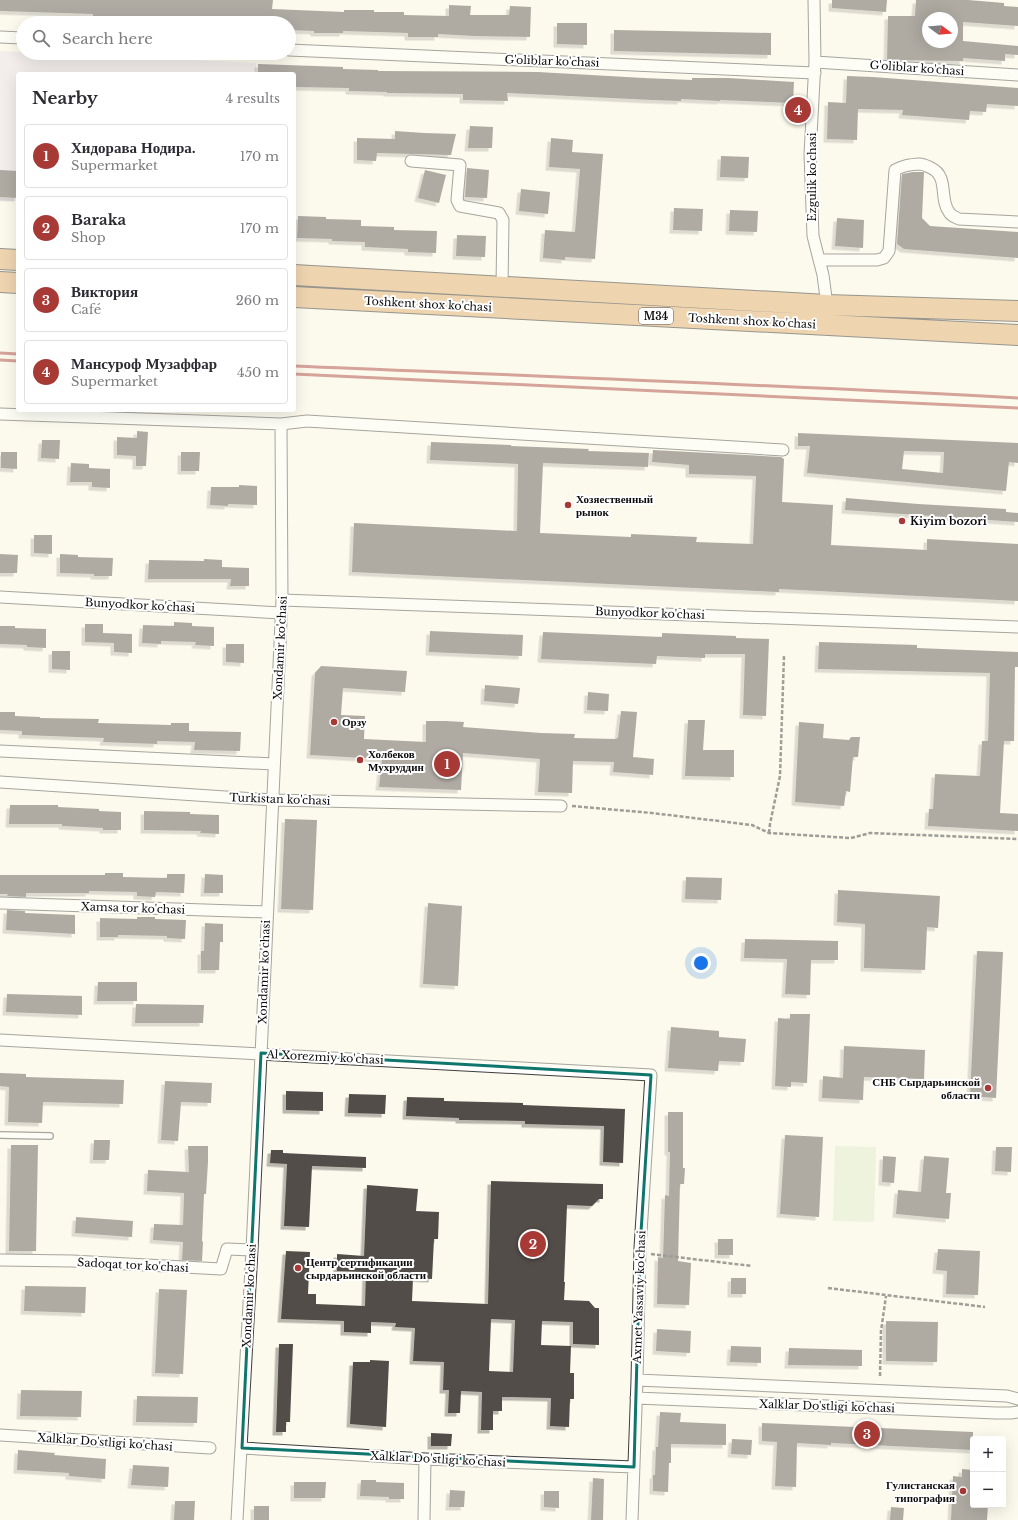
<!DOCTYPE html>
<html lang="en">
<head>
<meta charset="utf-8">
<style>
  :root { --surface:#fff; --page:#f7f7f7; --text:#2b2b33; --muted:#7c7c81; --line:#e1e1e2; --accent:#a83a36 }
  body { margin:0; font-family:"Libre Baskerville",serif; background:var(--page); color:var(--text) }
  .controls { position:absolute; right:12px; bottom:12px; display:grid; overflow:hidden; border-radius:4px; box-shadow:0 4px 16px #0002 }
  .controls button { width:36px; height:36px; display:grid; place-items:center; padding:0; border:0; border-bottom:1px solid var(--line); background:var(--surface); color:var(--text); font:20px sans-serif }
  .compass { position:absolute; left:922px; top:12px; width:36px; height:36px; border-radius:50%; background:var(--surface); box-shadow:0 4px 16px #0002; rotate:106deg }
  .you { position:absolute; left:701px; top:963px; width:14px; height:14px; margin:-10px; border:3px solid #fff; border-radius:50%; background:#1a73e8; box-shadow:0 0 0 6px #1a73e833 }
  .badge { display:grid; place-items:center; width:26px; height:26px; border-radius:50%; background:var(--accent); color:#fff; font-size:13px; font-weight:700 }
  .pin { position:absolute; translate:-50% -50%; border:2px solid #fff; box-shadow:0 1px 4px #0006 }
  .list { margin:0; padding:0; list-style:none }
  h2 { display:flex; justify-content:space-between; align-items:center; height:52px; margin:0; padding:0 16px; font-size:17px }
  h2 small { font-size:13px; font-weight:400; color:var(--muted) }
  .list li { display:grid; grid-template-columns:26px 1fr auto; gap:12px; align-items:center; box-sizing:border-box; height:64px; margin:0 8px 8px; padding:0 8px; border:1px solid var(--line); border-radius:4px }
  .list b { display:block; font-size:15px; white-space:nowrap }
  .list p { margin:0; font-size:13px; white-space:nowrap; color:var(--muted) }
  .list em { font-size:13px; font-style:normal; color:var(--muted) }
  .icon { flex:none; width:22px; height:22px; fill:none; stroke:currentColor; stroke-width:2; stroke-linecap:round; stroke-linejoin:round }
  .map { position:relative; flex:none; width:1018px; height:1520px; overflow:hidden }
  .search { position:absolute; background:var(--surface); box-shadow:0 4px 16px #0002; left:16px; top:16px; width:280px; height:44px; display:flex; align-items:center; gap:10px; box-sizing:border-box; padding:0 14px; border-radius:22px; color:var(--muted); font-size:15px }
  .panel { position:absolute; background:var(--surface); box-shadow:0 4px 16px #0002; left:16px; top:72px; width:280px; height:340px; border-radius:4px }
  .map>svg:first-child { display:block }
  .industrial { fill:#e9e0e9 }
  .pitch { fill:#ddeacb }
  .building { fill:#524d49; fill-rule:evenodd; filter:url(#shadow) }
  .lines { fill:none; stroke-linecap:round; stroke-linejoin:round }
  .lane-casing { stroke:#3e3e3e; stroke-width:8 }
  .street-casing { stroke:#3e3e3e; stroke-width:13 }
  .highway-casing { stroke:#1c1c1c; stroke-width:22 }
  .path { stroke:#2d2d2d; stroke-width:2.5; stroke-dasharray:4 2; stroke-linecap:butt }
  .lane { stroke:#fff; stroke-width:5.5 }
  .street { stroke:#fff; stroke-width:11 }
  .highway { stroke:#e0a766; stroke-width:20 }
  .rail { stroke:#a83a36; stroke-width:3 }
  .marked { fill:none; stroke:#0f766e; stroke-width:3; stroke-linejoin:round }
  .poi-dot { fill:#a83a36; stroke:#fff; stroke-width:1.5 }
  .labels { text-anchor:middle; stroke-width:4; stroke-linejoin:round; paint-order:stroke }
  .shield { fill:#fff; stroke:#545454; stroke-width:1 }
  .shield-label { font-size:10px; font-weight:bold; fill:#0b0b0b }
  .street-label { font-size:11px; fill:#0b0b0b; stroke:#fff }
  .poi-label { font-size:11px; font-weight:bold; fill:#0b0b0b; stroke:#fff; text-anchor:start }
</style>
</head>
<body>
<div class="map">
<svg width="1018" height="1520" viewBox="0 0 1018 1520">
  <defs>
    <filter id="shadow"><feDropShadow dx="-3.5" dy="3.5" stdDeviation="0" flood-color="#0004"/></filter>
  </defs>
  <rect width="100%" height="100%" fill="#fcfaec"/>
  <path class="industrial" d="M0,51L23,52V53H47L256,63V74H18V201H0Z"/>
  <path class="pitch" d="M835,1146L876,1147L874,1222L833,1221Z"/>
  <path class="building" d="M0,0H273L272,9L344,12V10H374V12H404V15L449,16V5L471,6L470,15H509L510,6L531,7L530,37L474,36L438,34V37H408V33L343,31V33H314V31L289,30V23H218L174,20L173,23H171L122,17L93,16V14L0,11Z
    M832,0H887L886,12L832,8Z
    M916,0H968L1004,3V6L1018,7V26L963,22V41L1018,46V55L1005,54V61L963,58V61L887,60L888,16H915ZM928,18H952V42H928Z
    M557,23H587V45L557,44Z
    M614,30L771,33V55L614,51Z
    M258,64L343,67V69L378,70V71L538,72L644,78L692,80V78H728L794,82L793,103L720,100V101L681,99V101L652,100L507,93L508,101L463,100V94L387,93V92L349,91V88L294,87V74H258Z
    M847,76L873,77L1018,88V106L987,104L986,112L970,111L969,120L902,115L903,110L858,109L857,140L827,139L828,102L846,103Z
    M470,126L493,127L492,148H468Z
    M395,131L424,133L456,134L451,155L377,153L376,161L357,160V138L395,139Z
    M551,138L573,140L572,152L603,154L595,259L565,257V260L543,258L545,230L575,232L580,169L549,167Z
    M721,156L749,157L748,178L720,177Z
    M467,168L489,170L487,198L465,197Z
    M0,170L18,171V198L0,197Z
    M425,170L446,175L439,203L418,198Z
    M913,172H924L922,218L930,226L1018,232V258L904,249L897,244L902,174Z
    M521,189L550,192L548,214L519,211Z
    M674,208L703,209L702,231L673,230Z
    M730,210L758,211L757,232L729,231Z
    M298,216L326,217V219L361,220V226L394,227V230L437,231L436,253L408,252V249L365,247V242L332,241V239L297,238Z
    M837,218L864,220L863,248L835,246Z
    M457,235L486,236L485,257L456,256Z
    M137,431L148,432L146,466H136V456L117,455V437L137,438Z
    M798,433L1018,443V463L1009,462L1006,491L807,473L810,446H798ZM904,451L944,452L943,473L902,469Z
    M42,440H60L59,459L41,458Z
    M431,442L511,445V446L589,449L588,451L649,453L648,467L543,463L540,533L631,537V534L697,537L696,542L753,544L756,476L689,474V465L652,462L653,450L781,457L784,459L782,502L833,505L831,545L927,550V539L1018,544V601L779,589V592L352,572L354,523L517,531L518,464L430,460Z
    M1,452H17V469L1,468Z
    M181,452H200L199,471H181Z
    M71,463L89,464V468L110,469V488L92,487V482H70Z
    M239,485L257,486V505L228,504V506L210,505L211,487H239Z
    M846,498L918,504L1006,509V512L1018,513V522L845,510Z
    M34,535H52V554L34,553Z
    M0,554L18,555L17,573H0Z
    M60,554L78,555V557L113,558L112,576H94V574L60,573Z
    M204,559L222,560V567L249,568V586H230L231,579H148L149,560L204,561Z
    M174,622L192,623V626L214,627V646L195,645L196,642L161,641V644L142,643L143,625L174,626Z
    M85,624H103V633L132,634V653L114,652V643L85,642Z
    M0,626H15V628L46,629V648L27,647V645L0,644Z
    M430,631L523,635L522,656L429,652Z
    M543,632L662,637V633L736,636V638L769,639L766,716L743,715L745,654H705V658L657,656L656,664L541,659Z
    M819,642L917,645V648L1018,652V667H1015L1014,741H1004L1000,813L1018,814V831L928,826L929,809H933L935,774L980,776L982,741H988L990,673L818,669Z
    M226,644H244V663L226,662Z
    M52,651H70V670L52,669Z
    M321,666L407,671L405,692L343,688L341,715L365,716L364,739L426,742V721H446L464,722L463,727L541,733L575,734L574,738L615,739L618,738L621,711L637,712L633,757L654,759L653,775L613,772L614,762L573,761L572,793L538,792L540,759L463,753L461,790L379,787L382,759L310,755L315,673Z
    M485,685L520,688L518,704L484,701Z
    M588,692L609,694L608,711L587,710Z
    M0,712H15V716L40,717V718L99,719L98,723L171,725V723H189V731L241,732L240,751L194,750L195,742L157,741V744L103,742L104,738L22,735V731L0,730Z
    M688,720H705L703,750H734V777L685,776Z
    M799,722L824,724L823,738L849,740L851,737H860L858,757H853L850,792L846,791L844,806L795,802Z
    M10,805H58V807L99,809V811L121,812V830H103V828L62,826V824H9Z
    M144,811L190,812V814L219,815V834L200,833L201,831L144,830Z
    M285,819L317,820L313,910L281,909Z
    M105,873H123V877L167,878V874H185L184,893L156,892L155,897L137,896V892L89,891V893H26V897L7,896L8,894H0V875H105Z
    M205,874L223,875V893H204Z
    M686,877L722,878L721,900L685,899Z
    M838,890L940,896L938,928L927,927L925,970L864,968L865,924L837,922Z
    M428,903L462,906L458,986L423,984Z
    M7,910L25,911V913L75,915V934L6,930Z
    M137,917H155V919L186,920L185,939L167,938V936L118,935V937H100V918L137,919Z
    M205,923L223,924V942H220L219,970H201V951H204Z
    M745,939L838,941V960H811L810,995L785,994L787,959L744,958Z
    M977,951L1003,952L996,1098L970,1096Z
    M98,982H137V1001H97Z
    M7,994L82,996V1015L6,1012Z
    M136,1004L204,1005L203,1023H135Z
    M790,1014H810L807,1083L791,1082V1087L775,1086L778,1018L790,1019Z
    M671,1027L719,1031V1037L746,1039L744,1062L719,1061L718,1071L668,1068Z
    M844,1046L925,1050L924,1079L864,1077L863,1100L822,1098L823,1076L843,1078Z
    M0,1073L26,1074V1077L124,1080L123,1104L43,1102L42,1123L8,1122L9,1087L0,1086Z
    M165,1081L212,1083L211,1103L181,1102L178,1141L161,1140Z
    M286,1091L323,1092V1111L286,1110Z
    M349,1094L386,1095L385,1114L348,1113Z
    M407,1097L444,1098V1101L523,1103V1105L625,1109L623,1163L603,1162L604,1126L525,1124V1121L459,1120V1118L406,1116Z
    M668,1112H683V1168H685L684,1184H680L678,1261L691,1263L689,1305L657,1304L658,1257L663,1258L665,1195L669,1196L670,1152H668Z
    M785,1135L823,1137L819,1217L780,1214Z
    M94,1140H110L109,1160H93Z
    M11,1145H38L36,1251H9Z
    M188,1146H208V1162L206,1194H204L202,1241L203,1242L202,1261L182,1260L183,1242L153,1240L154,1224L183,1225L184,1193L147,1191L148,1170L189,1172Z
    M996,1147H1012L1011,1172L995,1171Z
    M271,1150H283V1153L366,1157V1168L312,1166L309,1227L284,1226L287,1164L270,1163Z
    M883,1156L896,1157L894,1183L882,1182Z
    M924,1156L949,1158L946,1193H951L949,1219L896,1214L898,1190L921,1192Z
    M491,1181L603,1184V1199H599L592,1206L567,1205L564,1282H565L564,1300L589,1301L595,1308H599V1345L573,1344V1322L542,1321L541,1345L571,1346L570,1373H574V1399H570L569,1427L550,1426L551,1398L502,1397V1411H493V1430H481L482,1392L461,1391L460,1413H448L449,1390H443L444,1362L413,1361L415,1328L395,1327L396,1323L371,1322V1333L344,1332V1321L281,1319L286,1251L310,1252L308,1294H316V1304L365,1306L366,1272L337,1271V1254L364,1256L367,1185L418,1189L416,1211L439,1212L438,1239H434L432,1279L413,1278L412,1301L488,1304ZM491,1319L515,1320L513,1372L489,1371Z
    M76,1217L133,1221L132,1237L75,1233Z
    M718,1239H733V1255H718Z
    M938,1249L980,1251L978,1295L946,1294L947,1271L936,1270Z
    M731,1278H746V1294H731Z
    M25,1286L86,1287L85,1313L24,1311Z
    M159,1289L187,1290L183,1374L155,1373Z
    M886,1321L938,1322L937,1362L886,1361Z
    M657,1329L691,1331L690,1353L656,1351Z
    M279,1344H293L290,1422H286V1432H276Z
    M731,1346L761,1347V1363L730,1362Z
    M789,1348L862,1350V1366L788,1365Z
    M370,1360L389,1361L386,1427L350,1424L353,1362H370Z
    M21,1390L82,1391L81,1417L20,1416Z
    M137,1396L198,1397L197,1423L136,1422Z
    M660,1412L681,1413L680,1422L726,1424V1445L671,1444V1463H669L668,1492L653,1491V1475H655L656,1447H658Z
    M762,1423L973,1432V1450L831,1443V1445L797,1443L796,1487L775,1486L777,1442L762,1441Z
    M431,1433L452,1434L451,1446H431Z
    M732,1439L752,1440L751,1455L731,1454Z
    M18,1450L55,1453L54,1455L106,1459L105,1479L69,1476V1473L17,1470Z
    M133,1465L169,1467L168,1487L131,1485Z
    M962,1469L973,1470V1505H988L987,1520H951L953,1476L962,1477Z
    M593,1478L604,1479L603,1520H591Z
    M361,1480H376V1482L404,1483V1499H389V1497L360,1496Z
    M294,1482H326L325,1498H294Z
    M450,1490L465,1491L464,1507H449Z
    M544,1491H559V1508L544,1507Z
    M175,1501H195L194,1520H174Z
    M254,1506H269V1520H254Z
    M891,1507L904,1508L903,1520H890Z"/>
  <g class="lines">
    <defs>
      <path id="lane" d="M0,1135L50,1136"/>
      <path id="street" d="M814,0L815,62L810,154L813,236L823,275L827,305
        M0,37L23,38
        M289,50L815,73
        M815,62L1018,75
        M411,161L460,165L457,200L460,206L499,213L503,220L502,286
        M819,260H877L884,258L889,251L895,170C904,165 909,165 919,164C924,164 927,166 931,168C949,176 939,199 949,212C951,216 955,217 959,219L1018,222
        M0,414L281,424L307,421L783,450
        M0,597L281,613
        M282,600L1018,627
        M0,751L274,764
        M0,782L272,800L561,806
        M0,903L267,912
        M0,1040L651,1075L640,1248L637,1380L632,1520
        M0,1260L72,1261L221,1269L227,1249L252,1250
        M637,1380L1007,1396L1018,1399
        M636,1398L996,1413H1011L1018,1412
        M0,1435L210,1448
        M242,1448L425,1459L634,1467
        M237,1520L252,1250L282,600L281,424
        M424,1520L425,1459"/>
      <path id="highway" d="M0,259L18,260
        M294,275L827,305L1018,311
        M0,282L18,283
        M294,297L1018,335"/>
    </defs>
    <use href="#lane" class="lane-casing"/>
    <use href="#street" class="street-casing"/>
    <use href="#highway" class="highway-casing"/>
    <path class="path" d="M572,806L652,813L752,825L769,833L851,838L870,833L1018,839
      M769,833L770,824L780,776L784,656
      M651,1254L752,1266
      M828,1288L985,1307
      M880,1376L881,1331L886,1296"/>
    <use href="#lane" class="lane"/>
    <use href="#street" class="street"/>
    <use href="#highway" class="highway"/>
    <path class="rail" d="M0,353L18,354
      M0,360L18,361
      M294,366C535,376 777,385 1018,398
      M294,374L1018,408"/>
  </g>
  <path d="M0 0H1018V1520H0ZM261,1053L651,1075L640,1248L634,1467L242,1448Z" fill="#fcfaec" fill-opacity=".55" fill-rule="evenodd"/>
  <path class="marked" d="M261,1053L651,1075L640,1248L634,1467L242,1448Z"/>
  <g class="poi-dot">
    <circle cx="568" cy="505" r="4"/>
    <circle cx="902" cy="521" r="4"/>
    <circle cx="334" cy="722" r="4"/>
    <circle cx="360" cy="760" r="4"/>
    <circle cx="988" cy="1088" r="4"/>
    <circle cx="298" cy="1268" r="4"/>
    <circle cx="963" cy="1491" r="4"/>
  </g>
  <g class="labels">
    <rect class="shield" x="639" y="308" width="34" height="16" rx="3"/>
    <g class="shield-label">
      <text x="656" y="320">M34</text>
    </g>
    <g class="street-label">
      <text transform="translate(552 61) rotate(2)" y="4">G'oliblar ko'chasi</text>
      <text transform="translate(917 68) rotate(4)" y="4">G'oliblar ko'chasi</text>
      <text transform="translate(812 177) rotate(-90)" y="4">Ezgulik ko'chasi</text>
      <text transform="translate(428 304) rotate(3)" y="4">Toshkent shox ko'chasi</text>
      <text transform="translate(752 321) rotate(3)" y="4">Toshkent shox ko'chasi</text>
      <text transform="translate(140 605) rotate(3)" y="4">Bunyodkor ko'chasi</text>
      <text transform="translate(650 613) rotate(2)" y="4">Bunyodkor ko'chasi</text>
      <text transform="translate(280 648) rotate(-87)" y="4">Xondamir ko'chasi</text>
      <text transform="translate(280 799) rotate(2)" y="4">Turkistan ko'chasi</text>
      <text transform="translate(133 908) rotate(2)" y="4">Xamsa tor ko'chasi</text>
      <text transform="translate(264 972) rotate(-88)" y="4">Xondamir ko'chasi</text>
      <text transform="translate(325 1057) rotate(3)" y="4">Al Xorezmiy ko'chasi</text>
      <text transform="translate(133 1265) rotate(3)" y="4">Sadoqat tor ko'chasi</text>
      <text transform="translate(249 1296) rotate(-87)" y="4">Xondamir ko'chasi</text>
      <text transform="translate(639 1297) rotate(-88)" y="4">Axmet Yassaviy ko'chasi</text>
      <text transform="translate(827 1406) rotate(2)" y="4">Xalklar Do'stligi ko'chasi</text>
      <text transform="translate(105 1442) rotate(4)" y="4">Xalklar Do'stligi ko'chasi</text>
      <text transform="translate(438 1459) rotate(3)" y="4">Xalklar Do'stligi ko'chasi</text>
    </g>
    <g class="poi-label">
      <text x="576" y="503">Хозяественный<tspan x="576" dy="13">рынок</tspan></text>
      <text x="910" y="525">Kiyim bozori</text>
      <text x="342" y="726">Орзу</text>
      <text x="368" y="758">Холбеков<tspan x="368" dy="13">Мухруддин</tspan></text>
      <text x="980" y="1086" text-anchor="end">СНБ Сырдарьинской<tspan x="980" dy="13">области</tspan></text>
      <text x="306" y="1266">Центр сертификации<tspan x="306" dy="13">сырдарьинской области</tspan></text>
      <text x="955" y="1489" text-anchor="end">Гулистанская<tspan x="955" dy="13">типография</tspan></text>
    </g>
  </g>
</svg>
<div class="controls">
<button>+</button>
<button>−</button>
</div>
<svg class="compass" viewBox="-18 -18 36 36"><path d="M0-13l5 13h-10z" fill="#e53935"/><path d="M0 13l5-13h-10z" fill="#7c7c81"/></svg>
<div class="you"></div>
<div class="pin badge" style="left:447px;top:764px">1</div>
<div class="pin badge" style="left:533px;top:1244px">2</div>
<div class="pin badge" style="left:867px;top:1434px">3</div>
<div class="pin badge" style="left:798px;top:110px">4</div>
<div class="search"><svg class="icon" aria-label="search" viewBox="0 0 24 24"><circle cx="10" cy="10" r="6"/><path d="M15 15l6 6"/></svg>Search here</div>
<section class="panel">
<h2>Nearby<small>4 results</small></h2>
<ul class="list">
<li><span class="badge">1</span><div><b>Хидорава Нодира.</b><p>Supermarket</p></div><em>170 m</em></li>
<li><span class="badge">2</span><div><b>Baraka</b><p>Shop</p></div><em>170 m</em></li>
<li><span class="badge">3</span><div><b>Виктория</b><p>Café</p></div><em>260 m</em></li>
<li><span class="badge">4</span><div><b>Мансуроф Музаффар</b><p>Supermarket</p></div><em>450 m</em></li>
</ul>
</section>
</div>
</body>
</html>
